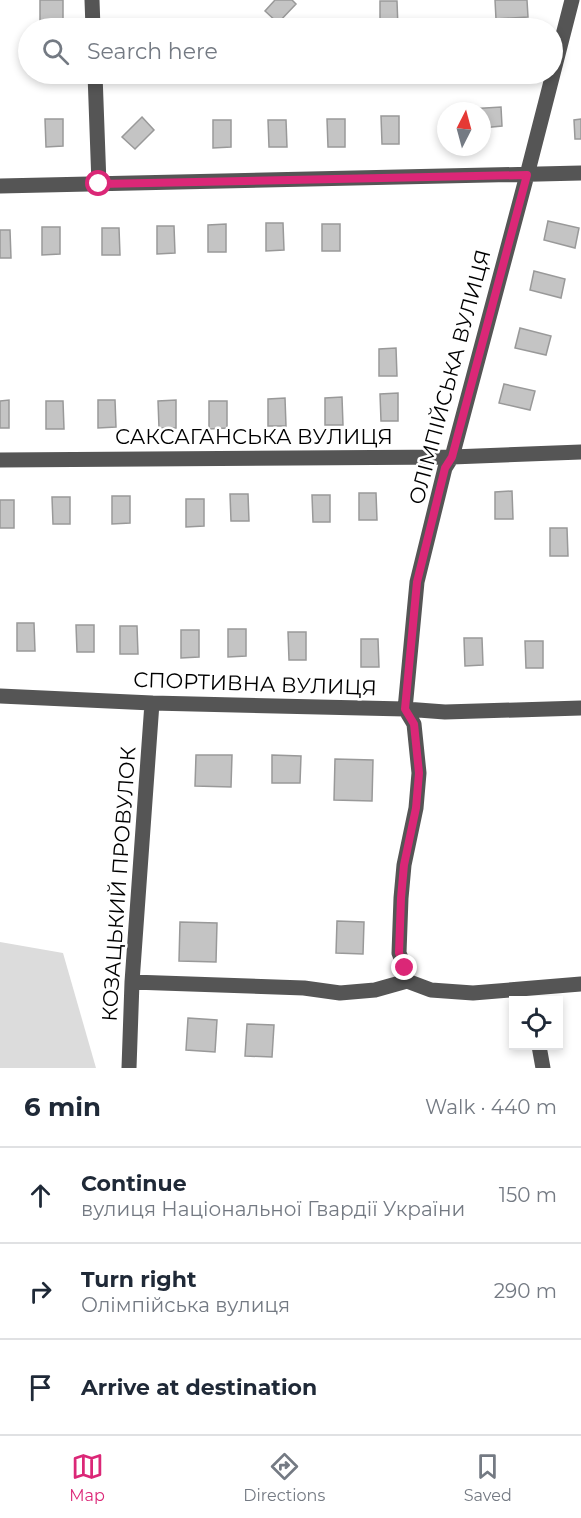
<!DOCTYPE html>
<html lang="en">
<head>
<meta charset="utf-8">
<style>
  :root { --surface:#fff; --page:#f6f6f7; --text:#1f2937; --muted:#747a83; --line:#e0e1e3; --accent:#db2777 }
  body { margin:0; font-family:Montserrat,sans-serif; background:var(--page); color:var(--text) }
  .controls { position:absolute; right:18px; bottom:18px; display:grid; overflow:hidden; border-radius:0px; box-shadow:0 3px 9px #0003 }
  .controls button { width:54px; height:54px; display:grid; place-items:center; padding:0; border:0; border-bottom:2px solid var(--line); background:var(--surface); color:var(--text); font:30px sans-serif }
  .compass { position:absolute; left:437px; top:102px; width:54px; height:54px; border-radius:50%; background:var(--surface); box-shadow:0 3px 9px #0003; rotate:6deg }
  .stop { position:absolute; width:18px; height:18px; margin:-14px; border:4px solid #db2777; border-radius:50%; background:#fff }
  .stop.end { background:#db2777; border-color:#fff; box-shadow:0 2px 6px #0008 }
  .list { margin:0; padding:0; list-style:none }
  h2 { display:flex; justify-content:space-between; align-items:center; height:78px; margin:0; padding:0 24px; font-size:26px }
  h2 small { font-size:20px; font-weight:400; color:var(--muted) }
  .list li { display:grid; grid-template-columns:39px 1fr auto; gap:18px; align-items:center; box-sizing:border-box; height:96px; padding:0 24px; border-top:2px solid var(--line) }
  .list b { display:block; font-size:22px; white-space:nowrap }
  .list p { margin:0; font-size:20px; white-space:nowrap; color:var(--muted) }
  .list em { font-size:20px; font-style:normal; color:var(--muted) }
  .icon { flex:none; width:33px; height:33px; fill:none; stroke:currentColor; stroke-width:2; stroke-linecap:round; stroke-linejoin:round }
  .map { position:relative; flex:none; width:581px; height:1068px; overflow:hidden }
  .search { position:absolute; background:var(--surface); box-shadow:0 3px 9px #0003; left:18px; right:18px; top:18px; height:66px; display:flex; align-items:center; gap:15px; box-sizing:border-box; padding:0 21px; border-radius:33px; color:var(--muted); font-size:22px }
  .sheet { height:366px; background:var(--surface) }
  nav { display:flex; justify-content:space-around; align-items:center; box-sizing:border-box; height:84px; border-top:2px solid var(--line); background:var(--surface); font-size:16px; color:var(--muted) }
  nav a { display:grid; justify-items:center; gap:3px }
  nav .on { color:var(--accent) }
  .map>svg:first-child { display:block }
  .green { fill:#dcdcdc }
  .building { fill:#c4c4c4; stroke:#999; stroke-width:1.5 }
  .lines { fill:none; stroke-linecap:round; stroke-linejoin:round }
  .minor { stroke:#555; stroke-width:15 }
  .route { stroke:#db2777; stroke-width:8 }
  .labels { text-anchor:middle; stroke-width:5; stroke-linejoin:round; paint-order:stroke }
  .street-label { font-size:21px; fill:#000; stroke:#fff }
</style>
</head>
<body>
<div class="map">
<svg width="581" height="1068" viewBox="0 0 581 1068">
  <rect width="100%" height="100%" fill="#fff"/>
  <path class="green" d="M0,942L63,953L96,1068H0Z"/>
  <path class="building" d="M40,0H63V28H40Z
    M275,0H292L296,4L278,23L265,11Z
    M495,0H527L528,17L496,19Z
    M380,1H397L398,28H380Z
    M152,23V28H120V25Z
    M501,107L502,126L482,128V111H469V109Z
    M381,116H399V144H382Z
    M142,117L154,130L135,149L122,137Z
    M45,119H63V146L46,147Z
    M327,119H345V147H328Z
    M581,119V139H575L574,120Z
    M213,120H231V147L213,148Z
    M268,120H286L287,147H269Z
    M548,221L579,228L575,248L544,240Z
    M266,223H283L284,250L266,251Z
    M226,224V252H208V225Z
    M322,224H340V251H322Z
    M157,226H174L175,253L157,254Z
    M42,227H60V254L42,255Z
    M102,228H119L120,255H102Z
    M0,230H10L11,258H0Z
    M534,271L565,279L561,298L530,290Z
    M520,328L551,336L546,355L515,348Z
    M396,348L397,376H379V349Z
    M504,384L535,391L530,410L499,403Z
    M398,393V421H381L380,394Z
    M342,397L343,425H325V398Z
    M285,398L286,426H268V399Z
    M9,400V428H0V401Z
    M98,400H115L116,427L98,428Z
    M176,400V428H159L158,401Z
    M46,401H63L64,429H46Z
    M209,401H227V428L209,429Z
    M512,491L513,519H495V492Z
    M359,493H376L377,520H359Z
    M230,494H248L249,521H231Z
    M312,495H330V522H313Z
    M112,496H130V523L112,524Z
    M52,497H70V524H53Z
    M186,499H204V526L186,527Z
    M0,500H14V528H0Z
    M550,528H567L568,556H550Z
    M17,623H34L35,651H17Z
    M76,625H94V652H77Z
    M120,626H137L138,654H120Z
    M228,629H246V656L228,657Z
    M181,630H199V657L181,658Z
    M288,632H306V660H289Z
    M464,638H482L483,665L465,666Z
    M361,639H378L379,667H361Z
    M525,641H543V668H526Z
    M196,755H232L231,787L195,786Z
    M272,755L301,756L300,783H272Z
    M335,759L373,760L372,801L334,800Z
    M337,921L364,922L363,954L336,953Z
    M180,922L217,923L216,962L179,961Z
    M188,1018L217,1020L215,1052L186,1050Z
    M247,1024L274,1025L272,1057L245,1056Z"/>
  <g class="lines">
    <path class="minor" d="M92,0L93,28
      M95,74L99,184
      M0,186L581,173
      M0,460L452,457L581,452
      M0,696L152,703L405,709L445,712L581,708
      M407,981L405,968L399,953L401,898L404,865L416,808L419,773L414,724L405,709L417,582L445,468L452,457L527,175L572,0
      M132,982L304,988L340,993L375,990L407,981L431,990L473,993L581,984
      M539,1046L543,1068
      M129,1068L132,982L152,703"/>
  </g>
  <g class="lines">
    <path class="route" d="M99,184L527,175L452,457L445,468L417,582L405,709L414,724L419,773L416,808L404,865L401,898L399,953L405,968"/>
  </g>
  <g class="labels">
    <g class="street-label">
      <text transform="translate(450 377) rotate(-75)" y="7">ОЛІМПІЙСЬКА ВУЛИЦЯ</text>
      <text x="254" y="444">САКСАГАНСЬКА ВУЛИЦЯ</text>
      <text transform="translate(255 684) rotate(2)" y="7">СПОРТИВНА ВУЛИЦЯ</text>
      <text transform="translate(119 884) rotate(-86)" y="7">КОЗАЦЬКИЙ ПРОВУЛОК</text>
    </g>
  </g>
</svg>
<div class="controls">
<button><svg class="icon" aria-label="locate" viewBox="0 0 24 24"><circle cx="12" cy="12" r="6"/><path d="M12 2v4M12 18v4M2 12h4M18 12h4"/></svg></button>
</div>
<svg class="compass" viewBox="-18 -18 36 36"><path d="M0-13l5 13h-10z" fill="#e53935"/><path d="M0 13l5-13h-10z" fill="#747a83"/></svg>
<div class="stop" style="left:99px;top:184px"></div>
<div class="stop end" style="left:405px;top:968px"></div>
<div class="search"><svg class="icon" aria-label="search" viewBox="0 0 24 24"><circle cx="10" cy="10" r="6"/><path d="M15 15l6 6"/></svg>Search here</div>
</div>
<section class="sheet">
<h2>6 min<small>Walk · 440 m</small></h2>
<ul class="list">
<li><svg class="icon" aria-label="ahead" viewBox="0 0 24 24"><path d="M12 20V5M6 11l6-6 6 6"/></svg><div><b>Continue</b><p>вулиця Національної Гвардії України</p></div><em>150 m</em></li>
<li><svg class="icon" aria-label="right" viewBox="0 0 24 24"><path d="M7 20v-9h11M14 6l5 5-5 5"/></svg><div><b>Turn right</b><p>Олімпійська вулиця</p></div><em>290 m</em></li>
<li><svg class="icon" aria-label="arrive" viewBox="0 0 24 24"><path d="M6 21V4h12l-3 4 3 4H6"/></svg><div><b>Arrive at destination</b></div></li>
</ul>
</section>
<nav>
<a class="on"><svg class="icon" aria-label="map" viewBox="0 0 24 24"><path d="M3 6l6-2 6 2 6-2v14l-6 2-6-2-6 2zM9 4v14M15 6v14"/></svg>Map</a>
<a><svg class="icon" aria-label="directions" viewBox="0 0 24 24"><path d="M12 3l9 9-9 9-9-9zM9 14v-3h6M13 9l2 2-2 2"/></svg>Directions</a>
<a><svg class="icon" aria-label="saved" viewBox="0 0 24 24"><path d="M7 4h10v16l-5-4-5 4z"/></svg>Saved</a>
</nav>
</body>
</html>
